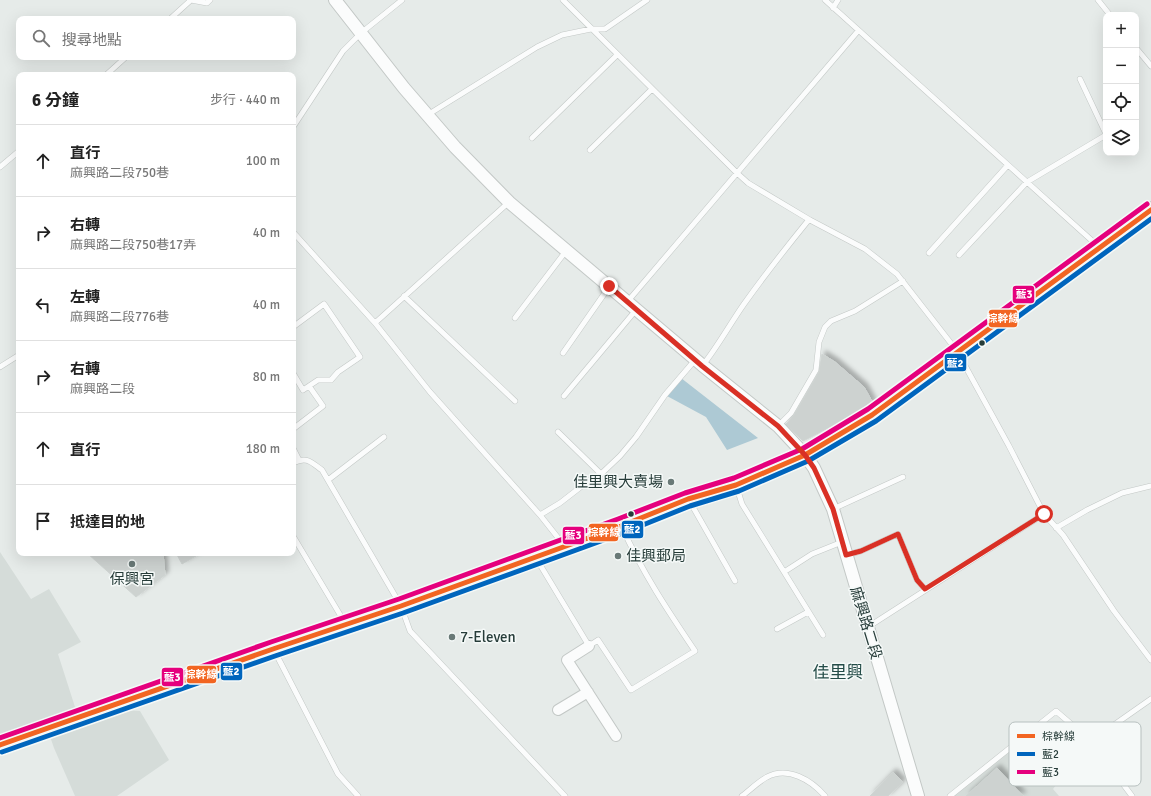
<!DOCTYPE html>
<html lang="zh-TW">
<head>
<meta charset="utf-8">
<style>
  :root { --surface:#fff; --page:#f6f6f6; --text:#222; --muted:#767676; --line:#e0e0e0 }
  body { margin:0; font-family:Signika,"Noto Sans TC",sans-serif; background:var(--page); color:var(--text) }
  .controls { position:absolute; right:12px; top:12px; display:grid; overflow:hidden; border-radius:8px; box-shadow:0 4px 16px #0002 }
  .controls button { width:36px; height:36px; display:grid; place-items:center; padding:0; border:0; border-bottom:1px solid var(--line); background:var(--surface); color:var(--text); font:20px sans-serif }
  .stop { position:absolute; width:12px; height:12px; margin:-9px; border:3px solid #d93025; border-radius:50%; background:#fff }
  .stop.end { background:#d93025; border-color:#fff; box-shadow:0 1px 4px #0008 }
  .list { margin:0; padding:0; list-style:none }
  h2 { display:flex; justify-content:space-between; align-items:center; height:52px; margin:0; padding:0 16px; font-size:17px }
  h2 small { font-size:13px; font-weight:400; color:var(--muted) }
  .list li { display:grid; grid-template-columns:26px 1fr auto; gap:12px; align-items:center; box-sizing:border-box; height:72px; padding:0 16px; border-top:1px solid var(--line) }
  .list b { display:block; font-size:15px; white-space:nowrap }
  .list p { margin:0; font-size:13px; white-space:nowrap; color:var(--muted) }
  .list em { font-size:13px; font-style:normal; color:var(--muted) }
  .icon { flex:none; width:22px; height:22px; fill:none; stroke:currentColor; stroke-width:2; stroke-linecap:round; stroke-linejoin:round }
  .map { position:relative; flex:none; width:1151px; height:796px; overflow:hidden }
  .search { position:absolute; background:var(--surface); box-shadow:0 4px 16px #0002; left:16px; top:16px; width:280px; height:44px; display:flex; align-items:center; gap:10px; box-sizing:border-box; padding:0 14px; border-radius:8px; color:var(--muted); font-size:15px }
  .panel { position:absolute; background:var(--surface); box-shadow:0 4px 16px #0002; left:16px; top:72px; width:280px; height:484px; border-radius:8px }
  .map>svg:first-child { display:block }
  .built { fill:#d5dcd9 }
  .water { fill:#adc9d4 }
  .building { fill:#cdd2d0; stroke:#cfd4d2; filter:url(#shadow) }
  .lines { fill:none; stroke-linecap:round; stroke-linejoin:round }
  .service-casing { stroke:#c3c8c6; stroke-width:6 }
  .minor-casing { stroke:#c3c8c6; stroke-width:12 }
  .tertiary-casing { stroke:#c3c8c6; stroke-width:14 }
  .primary-casing { stroke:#c3c9c8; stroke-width:18 }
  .service { stroke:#fbfcfc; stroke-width:5 }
  .minor { stroke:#fbfcfc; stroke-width:10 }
  .tertiary { stroke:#fbfcfc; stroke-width:12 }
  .primary { stroke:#cfd6d5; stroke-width:16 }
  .bus-1-casing { stroke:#f5f9f8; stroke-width:8 }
  .bus-2-casing { stroke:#f5f9f8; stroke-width:8 }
  .bus-3-casing { stroke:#f5f9f8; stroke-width:8 }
  .bus-1 { stroke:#f26522; stroke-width:5 }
  .bus-2 { stroke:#0065bd; stroke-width:5 }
  .bus-3 { stroke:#e5007d; stroke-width:5 }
  .route { stroke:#d93025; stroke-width:5 }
  .bus-dot { fill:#263c39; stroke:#f5f9f8; stroke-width:1.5 }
  .poi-dot { fill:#697977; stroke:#f5f9f8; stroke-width:1.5 }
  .labels { text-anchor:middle; stroke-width:3; stroke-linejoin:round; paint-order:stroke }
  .poi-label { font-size:15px; fill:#263c39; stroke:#f5f9f8; text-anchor:start }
  .street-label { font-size:15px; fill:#263c39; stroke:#f5f9f8 }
  .quarter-label { font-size:17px; fill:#244c48; stroke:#f5f9f8 }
  .key { fill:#f5f9f8; stroke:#b7c0bf; stroke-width:1 }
  .key-label { font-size:11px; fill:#263c39 }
  .line-badge { stroke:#f5f9f8; stroke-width:1.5 }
  .badge-label { font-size:11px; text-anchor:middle; font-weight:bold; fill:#fff }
</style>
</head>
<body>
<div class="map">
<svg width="1151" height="796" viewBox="0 0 1151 796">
  <defs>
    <filter id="shadow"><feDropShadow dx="3.5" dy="-3.5" stdDeviation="2" flood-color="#0004"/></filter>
  </defs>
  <rect width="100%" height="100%" fill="#e6ebe9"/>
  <path class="built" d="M0,552L31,599L49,589L81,642L58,654L75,707L140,711L169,760L117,796H75L54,748L44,719L0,735Z
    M1044,720L1076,760L1053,789L1059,796H947Z"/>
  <path class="water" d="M681,378L758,438L727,450L706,417L667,396Z"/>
  <path class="building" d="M822,354L835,362L864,387L873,403L855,414L803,441L786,424L794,415L819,372Z
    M87,553H163L165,575L136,597Z
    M176,553H201L182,564Z
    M997,768L1023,796H966Z
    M893,772L903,782L888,796H870Z"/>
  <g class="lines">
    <defs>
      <path id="service" d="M563,0L737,173L748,183L810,220L865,249L897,274L957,351L1009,446L1044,514L1063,535L1114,611L1151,660
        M825,0L1099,247
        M1098,0L1110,15
        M833,8L838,0
        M170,19L191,0L207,3L210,0
        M1136,48L1151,66
        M106,75L126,57
        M1080,79L1106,134
        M429,114L537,47L562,35L591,29H605L647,0
        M293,127L343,51L361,33L402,0
        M532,138L617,55
        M590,150L652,89
        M0,167L19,151
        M293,232L375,323L430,392L540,515L563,544
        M929,253L1008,165
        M959,255L1027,182L1106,135
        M404,296L515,401
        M628,301L858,31
        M515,318L566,251
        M375,323L509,202
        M293,327L324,304L360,357L338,372L331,380H318L303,390L293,373
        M563,353L609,287
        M703,365C718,346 730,324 744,304C764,276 785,249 807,222L810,220
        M0,367L19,355
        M564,396L636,310
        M778,426L791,413L816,370L819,342L825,327L831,321L855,311L903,281
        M293,429L323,406L309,386
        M558,432L601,474
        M293,448L299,460
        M293,463C307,456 311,462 322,470L401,606L410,631L565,796
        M328,480L384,437
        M737,488L742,504L823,635
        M689,500L735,581
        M833,509L903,477
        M540,515L560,503L591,479L601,474L620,456L636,437L665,395L695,360
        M1056,528L1087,510L1122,493L1151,486
        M293,536L345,623
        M847,555L861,551L898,534L917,580L925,589
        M536,558L589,646L598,640L631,690L695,651C668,611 642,572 622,527
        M784,572L812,554L842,542
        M868,627L1044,514
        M777,629L808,612
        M274,650L338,774L358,796
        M1091,741L1151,699
        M742,796C750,790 758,782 767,777C788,766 811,780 825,796
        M950,796L1056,711L1091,741L1132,796"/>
      <path id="minor" d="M589,646L567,660L616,736
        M558,710L588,692"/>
      <path id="tertiary" d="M335,0L404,88L455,147L509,202L702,365L778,426L805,455L814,468L833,509L918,796"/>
      <path id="primary" d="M0,745L273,649L401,606L621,526L688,499L736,485L805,455L872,415L1151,210"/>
    </defs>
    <use href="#service" class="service-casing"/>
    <use href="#minor" class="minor-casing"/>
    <use href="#tertiary" class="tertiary-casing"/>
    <use href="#primary" class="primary-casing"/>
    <use href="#service" class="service"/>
    <use href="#minor" class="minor"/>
    <use href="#tertiary" class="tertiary"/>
    <use href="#primary" class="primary"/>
    <defs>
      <path id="bus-1" d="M0,745L273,649L401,606L621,526L688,499L736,485L805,455L872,415L1151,210"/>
      <path id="bus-2" d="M2,752L275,656L403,613L623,533L690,506L739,491L808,461L876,421L1151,219"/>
      <path id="bus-3" d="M0,738L271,642L399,599L618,519L685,493L734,478L802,449L868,409L1147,204"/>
    </defs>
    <use href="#bus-1" class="bus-1-casing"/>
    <use href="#bus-2" class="bus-2-casing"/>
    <use href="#bus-3" class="bus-3-casing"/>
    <use href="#bus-1" class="bus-1"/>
    <use href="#bus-2" class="bus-2"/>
    <use href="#bus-3" class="bus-3"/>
  </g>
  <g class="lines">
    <path class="route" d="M609,286L702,366L778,426L805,455L814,468L833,509L846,555L861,551L898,534L917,580L925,589L1044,514"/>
  </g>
  <g class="bus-dot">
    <circle cx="982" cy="343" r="3.5"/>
    <circle cx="631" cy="514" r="3.5"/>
  </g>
  <g class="poi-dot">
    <circle cx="671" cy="482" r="4"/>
    <circle cx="618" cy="556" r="4"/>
    <circle cx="132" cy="564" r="4"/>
    <circle cx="452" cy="637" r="4"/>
  </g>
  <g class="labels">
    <g class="poi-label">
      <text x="663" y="487" text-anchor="end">佳里興大賣場</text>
      <text x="626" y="561">佳興郵局</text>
      <text x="132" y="584" text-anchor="middle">保興宮</text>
      <text x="460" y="642">7-Eleven</text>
    </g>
    <g class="street-label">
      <text transform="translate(866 623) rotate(73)" y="5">麻興路二段</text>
    </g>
    <g class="quarter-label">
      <text x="838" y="678">佳里興</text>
    </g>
  </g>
  <rect x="1009" y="722" width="132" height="64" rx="6" class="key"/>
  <rect x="1017" y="734" width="18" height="4" fill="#f26522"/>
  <rect x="1017" y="752" width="18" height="4" fill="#0065bd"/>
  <rect x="1017" y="770" width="18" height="4" fill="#e5007d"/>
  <g class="key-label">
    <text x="1042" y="740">棕幹線</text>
    <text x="1042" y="758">藍2</text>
    <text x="1042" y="776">藍3</text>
  </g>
  <g class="line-badge">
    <rect x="1012" y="285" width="23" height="19" rx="4" fill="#e5007d"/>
    <rect x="988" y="309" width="30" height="19" rx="4" fill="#f26522"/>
    <rect x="944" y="353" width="23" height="19" rx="4" fill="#0065bd"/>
    <rect x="621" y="520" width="23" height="19" rx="4" fill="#0065bd"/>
    <rect x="588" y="523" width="31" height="19" rx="4" fill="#f26522"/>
    <rect x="562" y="526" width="23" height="19" rx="4" fill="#e5007d"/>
    <rect x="220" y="662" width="23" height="19" rx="4" fill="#0065bd"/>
    <rect x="186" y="665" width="31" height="19" rx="4" fill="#f26522"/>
    <rect x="161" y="667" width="23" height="20" rx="4" fill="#e5007d"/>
  </g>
  <g class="badge-label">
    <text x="1024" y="298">藍3</text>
    <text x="1003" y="322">棕幹線</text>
    <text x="955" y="367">藍2</text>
    <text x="632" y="533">藍2</text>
    <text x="604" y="536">棕幹線</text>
    <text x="573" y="539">藍3</text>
    <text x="231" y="675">藍2</text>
    <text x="201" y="678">棕幹線</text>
    <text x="172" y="681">藍3</text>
  </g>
</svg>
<div class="controls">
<button>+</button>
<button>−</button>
<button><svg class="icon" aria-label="locate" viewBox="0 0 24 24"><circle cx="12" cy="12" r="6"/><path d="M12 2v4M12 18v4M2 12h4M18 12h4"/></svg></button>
<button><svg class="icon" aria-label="layers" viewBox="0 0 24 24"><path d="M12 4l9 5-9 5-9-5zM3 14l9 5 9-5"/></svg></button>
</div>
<div class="stop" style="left:1044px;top:514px"></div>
<div class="stop end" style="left:609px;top:286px"></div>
<div class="search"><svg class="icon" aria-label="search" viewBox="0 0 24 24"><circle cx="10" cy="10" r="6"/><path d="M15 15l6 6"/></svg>搜尋地點</div>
<section class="panel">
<h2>6 分鐘<small>步行 · 440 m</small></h2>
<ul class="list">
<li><svg class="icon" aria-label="ahead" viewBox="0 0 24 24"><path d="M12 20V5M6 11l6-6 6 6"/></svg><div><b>直行</b><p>麻興路二段750巷</p></div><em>100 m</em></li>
<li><svg class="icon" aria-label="right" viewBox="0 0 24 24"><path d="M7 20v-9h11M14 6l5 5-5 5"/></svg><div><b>右轉</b><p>麻興路二段750巷17弄</p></div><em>40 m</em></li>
<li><svg class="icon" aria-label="left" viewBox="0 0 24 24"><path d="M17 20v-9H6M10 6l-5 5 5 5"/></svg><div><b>左轉</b><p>麻興路二段776巷</p></div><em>40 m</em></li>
<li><svg class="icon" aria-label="right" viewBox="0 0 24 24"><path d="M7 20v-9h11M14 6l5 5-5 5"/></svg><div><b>右轉</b><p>麻興路二段</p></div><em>80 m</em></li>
<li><svg class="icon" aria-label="ahead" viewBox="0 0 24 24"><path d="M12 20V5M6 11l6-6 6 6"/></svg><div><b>直行</b></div><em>180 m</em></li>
<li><svg class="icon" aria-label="arrive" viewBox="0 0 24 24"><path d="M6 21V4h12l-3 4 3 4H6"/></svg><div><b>抵達目的地</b></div></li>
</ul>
</section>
</div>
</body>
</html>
